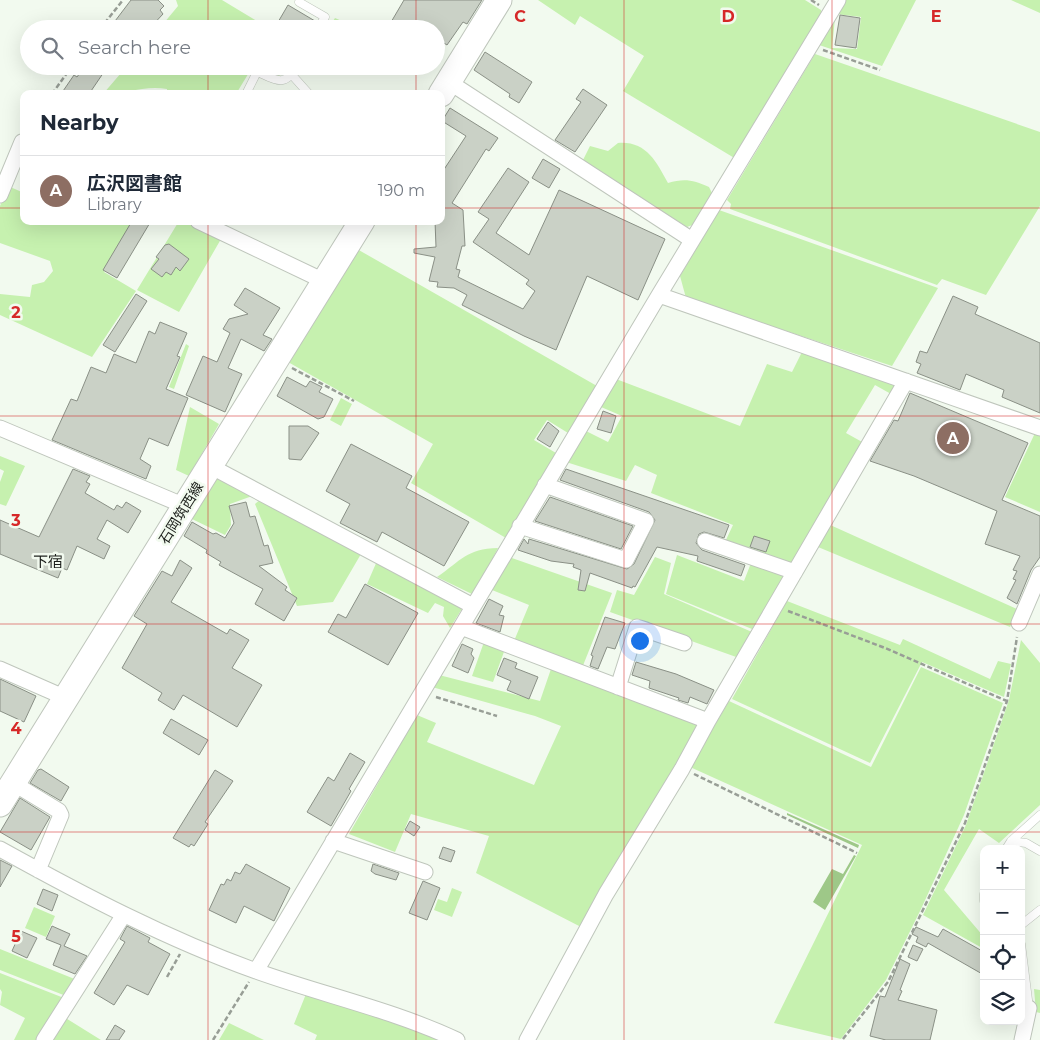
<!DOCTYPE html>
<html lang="en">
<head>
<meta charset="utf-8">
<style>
  :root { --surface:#fff; --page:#f2f2f3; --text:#1f2937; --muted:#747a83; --line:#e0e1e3; --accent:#d93025 }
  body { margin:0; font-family:Montserrat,"Noto Sans JP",sans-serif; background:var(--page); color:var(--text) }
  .controls { position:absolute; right:15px; bottom:15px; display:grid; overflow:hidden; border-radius:10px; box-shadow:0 5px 20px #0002 }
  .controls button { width:45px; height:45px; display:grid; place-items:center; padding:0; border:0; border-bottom:1px solid var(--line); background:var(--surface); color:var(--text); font:25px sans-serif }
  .you { position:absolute; left:639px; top:640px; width:18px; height:18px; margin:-12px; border:4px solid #fff; border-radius:50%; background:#1a73e8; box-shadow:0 0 0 8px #1a73e833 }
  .badge { display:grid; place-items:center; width:32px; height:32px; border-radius:50%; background:var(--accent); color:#fff; font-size:16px; font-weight:700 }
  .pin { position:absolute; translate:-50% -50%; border:2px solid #fff; box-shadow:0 1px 5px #0006 }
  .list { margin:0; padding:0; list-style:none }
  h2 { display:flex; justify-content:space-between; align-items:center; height:65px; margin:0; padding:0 20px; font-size:21px }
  h2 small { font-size:16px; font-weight:400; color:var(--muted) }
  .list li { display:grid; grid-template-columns:32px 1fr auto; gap:15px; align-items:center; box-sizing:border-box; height:70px; padding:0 20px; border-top:1px solid var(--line) }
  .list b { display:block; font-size:19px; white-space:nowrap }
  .list p { margin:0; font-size:16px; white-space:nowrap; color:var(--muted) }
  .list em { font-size:16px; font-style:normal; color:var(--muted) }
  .icon { flex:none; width:28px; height:28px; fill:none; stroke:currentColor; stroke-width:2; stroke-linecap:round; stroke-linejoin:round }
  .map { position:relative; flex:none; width:1040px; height:1040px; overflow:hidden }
  .search { position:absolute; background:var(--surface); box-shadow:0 5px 20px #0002; left:20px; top:20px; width:425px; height:55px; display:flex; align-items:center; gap:12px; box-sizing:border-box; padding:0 18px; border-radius:28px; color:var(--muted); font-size:19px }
  .panel { position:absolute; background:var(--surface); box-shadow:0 5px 20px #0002; left:20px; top:90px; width:425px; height:135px; border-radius:10px }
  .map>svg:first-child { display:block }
  .green { fill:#c6f1af }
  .water { fill:#9ec888 }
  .building { fill:#cad1c6; stroke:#8a9086 }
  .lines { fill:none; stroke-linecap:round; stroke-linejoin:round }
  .lane-casing { stroke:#bfc6bc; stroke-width:9 }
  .street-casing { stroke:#bfc6bc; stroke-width:17 }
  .primary-casing { stroke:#bfc6bc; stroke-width:27 }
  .path { stroke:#989e96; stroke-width:2.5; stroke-dasharray:5 2.5; stroke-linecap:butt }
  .lane { stroke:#fff; stroke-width:8 }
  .street { stroke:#fff; stroke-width:15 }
  .primary { stroke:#fff; stroke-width:25 }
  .grid { fill:none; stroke:#d62828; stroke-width:1; stroke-opacity:0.55 }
  .labels { text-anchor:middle; stroke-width:5; stroke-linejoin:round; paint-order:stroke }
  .street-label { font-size:14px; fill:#1b1e1a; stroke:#f2faef }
  .neighbourhood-label { font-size:15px; fill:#1b1e1a; stroke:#f2faef }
  .grid-label { font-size:16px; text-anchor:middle; font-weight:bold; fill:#d62828; stroke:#f2faef; stroke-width:5; stroke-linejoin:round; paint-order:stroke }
</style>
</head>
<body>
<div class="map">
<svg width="1040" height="1040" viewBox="0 0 1040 1040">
  <rect width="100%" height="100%" fill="#f2faef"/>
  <path class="green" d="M176,0H222L270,29H159L178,6Z
    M538,0H805L821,10L822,15L736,159L623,91L644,56L580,16L575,25Z
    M844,0H916L882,66L819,45L835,18L832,48L857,49L861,17L836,14Z
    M1011,0H1040V13Z
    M335,18L344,22L340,29H328Z
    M815,54L1040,132V206L986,295L942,279L937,285L730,209L731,204L727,200Z
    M127,66H253L236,94H167V89C145,85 125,94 103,94Z
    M269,66H290V67L287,73L278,76L272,73Z
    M618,143C646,141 656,161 668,183C684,178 694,180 709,187L714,197L695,224L687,227L582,162L590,146L608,151Z
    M8,186L24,193V221H133L104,272L136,291L92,357L0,315V294L30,297L32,285L44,282L53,271L50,261L0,243V206Z
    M719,210L938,288L892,366L686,298L680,276Z
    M179,221H186L221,239L179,312L137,290Z
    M357,249L597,386L568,433L547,420L534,440L556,453L506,538L411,483L433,444L288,362Z
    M186,344L189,346L174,389L169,387Z
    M803,350L899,383L891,394L875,385L846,433L864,443L792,565L725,542L733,525L651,493L657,475L635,465L626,481L566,462L584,430L608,442L622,416L601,407L616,379L740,426L767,364L792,372Z
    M341,398L352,404L341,426L330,420Z
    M190,407L219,424L189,476L176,470Z
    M1035,433L1040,436V512L1005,497Z
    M0,456L25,466L6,506L0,504V482L4,471L0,469Z
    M218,476L255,495L230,504L231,525L225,535L192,519Z
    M262,498L361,554L333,602L297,606L255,504Z
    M828,524L1019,610L1010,627L818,547Z
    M498,548L474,595L437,577C462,560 466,549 498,548Z
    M677,555L744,581L751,563L786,574L752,629L666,594Z
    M509,557L612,593L582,668L514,641L529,605L492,590Z
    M655,557L671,563L664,594L752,632L739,658L610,612L617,590L634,595Z
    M377,561L463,607L450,628L443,616L444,607L435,603L428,613L367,584Z
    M787,601L900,645L903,639L990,679L998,661L1011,664L1004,697L922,662L870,763L732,699Z
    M1021,640L1040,663V805L999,843L979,829L944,890L984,937V949L923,915L966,825L1009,700Z
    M484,642L505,649L493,682L472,676Z
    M552,666L701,723L581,927L476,873L489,836L411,814L395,852L349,834L417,715L436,723L427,742L534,785L561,726L535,716L432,687L439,675L540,701Z
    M921,667L1003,703L964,815L921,909L886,980L841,1039L774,1023L862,845L690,767L729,701L871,767Z
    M452,888L462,892L452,917L434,910L438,899L447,902Z
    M34,907L55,916L46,937L25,928Z
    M0,949L77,980L66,996L0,970Z
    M0,973L64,998L37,1040H14L25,1018L0,1005L2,992L0,989Z
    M1034,989L1040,990V1013L1036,1012Z
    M306,994L429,1033L445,1040H315L317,1035L294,1024Z
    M64,1017L101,1040H49Z
    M229,1023L264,1040H219Z"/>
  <path class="water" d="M787,813L859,845L858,848L787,815Z
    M854,855L856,856L825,910L813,902L832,869L843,874Z"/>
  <path class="building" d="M131,0H158L164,6L160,10L163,14L149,29H109Z
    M404,0H482L467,24L463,22L447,45L436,38V29H387Z
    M288,5L315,21L311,29H274Z
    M840,15L860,18L856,48L835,45Z
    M485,52L532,82L519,103L509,97L510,94L474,70Z
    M85,66H108L89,94H61L74,75L77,77Z
    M583,89L607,105L575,152L555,140L581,102L576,99Z
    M450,108L498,138L489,151L486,149L452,203L463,210L465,246H462L456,269L460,270L458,277L523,309L535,291L526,284L529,280L473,242L489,219L478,212L508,168L529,182L496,233L529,255L559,190L665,239L638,300L587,276L556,350L524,336L462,305L467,295L454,288L437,287L438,282L429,281L435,257L414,253V249L436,247L435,221H441V174L466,136L442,121Z
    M543,159L560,169L549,188L532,178Z
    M132,221H151L117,278L103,270Z
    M169,244L189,259L180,271L176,267L171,275L166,272L162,277L151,269L159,259L156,257L165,245Z
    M245,288L280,308L263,335L272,339L264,351L241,339L228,368L242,374L225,412L186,395L203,356L217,362L230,333L223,329L229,319L248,314L234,305Z
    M136,294L147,301L115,352L103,345Z
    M953,296L978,307L975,314L1040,343V413L1002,397L1004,390L966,374L960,390L917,373L921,364L916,362L920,351L927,353Z
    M160,322L187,333L177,356L180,357L166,389L188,398L168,446L149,438L140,459L151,466L146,479L52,440L71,399L77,401L91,367L106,373L114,354L136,363L149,331L155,334Z
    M287,377L306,387L310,381L322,387L319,392L333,399L324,417L318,419L277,396Z
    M910,393L1028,443L1002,500L1040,516V557L1031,570L1017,604L1007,598L1016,580L1013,579L1017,571L1013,570L1020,556L985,544L997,511L914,476L870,461L894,420L898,421Z
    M603,411L616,416L611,433L597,429Z
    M548,422L559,431L550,447L537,439Z
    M289,426H308L319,433L301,460L289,459Z
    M351,444L412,476L406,488L469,522L444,566L382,532L377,542L340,523L350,504L326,491Z
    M73,469L90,476L86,482L90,484L85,493L114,510L117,505L122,508L126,502L141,511L128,533L107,520L97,539L110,546L104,559L77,546L67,570L62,568L58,578L0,554V520L39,537Z
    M566,469L729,525L724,538L704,532L699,534L696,543L702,550L745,565L741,576L697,561L698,556L657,547L635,587L633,586L632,588L590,573L585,591L578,590L581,570L573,567L574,564L551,561L518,550L524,539L528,544L529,539L627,569L634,564L655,520L649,512L560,480Z
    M550,497L633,526L621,549L535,521Z
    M246,502L250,517L255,516L264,546L268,545L273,563L259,566L287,587L285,590L297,598L284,621L255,604L263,589L219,565L221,562L206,553L207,550L184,536L192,522L213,534L216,533L225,538L234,523L229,506Z
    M754,536L770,541L766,552L750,547Z
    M180,560L192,568L171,602L227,634L230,629L249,640L232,668L262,685L237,727L183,695L174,710L158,700L162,693L122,668L147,624L134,616L162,571L172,576Z
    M365,584L418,613L388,665L328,632L338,614L346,618Z
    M489,599L503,606L499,615L504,616L500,632L476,623Z
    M605,617L625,623L615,649L607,647L598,669L590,666L593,656L591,655Z
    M462,644L473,649L471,654L474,658L468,673L452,666Z
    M504,658L517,663L515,668L538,677L529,699L507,690L511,681L497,675Z
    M636,662L676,674L714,690L707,704L690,697L688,703L678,700L679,698L649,688L650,681L632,675Z
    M0,679L36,696L24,722L0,711Z
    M171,719L208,740L199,755L163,733Z
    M350,753L365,762L349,789L351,791L331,826L307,812L328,777L334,781Z
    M41,769L69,787L61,801L30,783L38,770Z
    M215,770L233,781L205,822L208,824L194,846L191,844L189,847L173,838Z
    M20,798L50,817L31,850L0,832Z
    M410,821L420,827L414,836L405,830Z
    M443,847L455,851L451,862L439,858Z
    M0,860L12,866L0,887Z
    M246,864L290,888L274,921L244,906L236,923L209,910L221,884L224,885L227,879L231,881L235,872L240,874Z
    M373,864L399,873L396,880L375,874L371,871Z
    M423,881L440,888L427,920L409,913Z
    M43,889L58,895L52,911L37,904Z
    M52,926L70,934L64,946L87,956L75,974L53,965L61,945L46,939Z
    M127,926L150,938L148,942L170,954L148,995L127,985L114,1005L94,993L125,942L120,939Z
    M916,927L938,937L943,929L984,952V975L928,943L926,947L916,942L918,937L912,934Z
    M21,931L37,938L27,958L12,951Z
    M913,945L923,949L917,961L908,957Z
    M900,959L910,964L900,990L902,991L898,1000L937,1010L930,1040H886L870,1036L880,996L885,997Z
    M115,1025L125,1031L119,1040H106Z"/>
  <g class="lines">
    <defs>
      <path id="lane" d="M299,2L325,17L318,29
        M258,72C275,80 286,88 296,66
        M292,75L309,94
        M246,94L260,66
        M1011,841L1026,843L1040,851
        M1006,849L1011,841L1040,815
        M984,894V901
        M1021,925L1040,910
        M1021,944L1029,1008"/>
      <path id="street" d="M449,82L692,240
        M0,195L22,142H24
        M198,221L324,281
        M659,295L1040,428
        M0,428L185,506
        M210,466L473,606
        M520,526L626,560L646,521L545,485
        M705,541L795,572
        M1019,623L1040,574
        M461,627L708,721
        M0,669L66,698
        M618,687L637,627L684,643
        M13,783L59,811L61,815L38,870
        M333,841L425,872
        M0,849C83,895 167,939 256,971C323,995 393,1010 457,1040
        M256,971L659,295L838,0
        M44,1040L123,916
        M527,1040L606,894L682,769L708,721L906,381
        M1022,1040L1029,1008"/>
      <path id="primary" d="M441,94L499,0
        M0,804L362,221"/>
    </defs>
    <use href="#lane" class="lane-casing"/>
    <use href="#street" class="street-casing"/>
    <use href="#primary" class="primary-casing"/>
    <path class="path" d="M811,0L819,5
      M100,29L123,0
      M823,50L880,70
      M52,94L72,66
      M292,368L354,401
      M788,611L885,648L1007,701
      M436,697L497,716
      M694,774L857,853
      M167,977L180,954
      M843,1039L888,982L965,823L1007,701L1017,637
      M213,1040L249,982"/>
    <use href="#lane" class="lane"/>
    <use href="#street" class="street"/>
    <use href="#primary" class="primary"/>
  </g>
  <path class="grid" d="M208,0V29M416,0V29M624,0V1040M832,0V1040M208,66V94M416,66V94M0,208H24M441,208H1040M208,221V1040M416,221V1040M0,416H1040M0,624H1040M0,832H1040"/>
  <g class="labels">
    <g class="street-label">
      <text transform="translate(181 513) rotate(-58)" y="5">石岡筑西線</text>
    </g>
    <g class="neighbourhood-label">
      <text x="48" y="567">下宿</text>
    </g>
  </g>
  <g class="grid-label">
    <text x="520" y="22">C</text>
    <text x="728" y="22">D</text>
    <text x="936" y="22">E</text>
    <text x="16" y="318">2</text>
    <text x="16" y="526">3</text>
    <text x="16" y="734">4</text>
    <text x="16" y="942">5</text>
  </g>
</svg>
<div class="controls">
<button>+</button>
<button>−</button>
<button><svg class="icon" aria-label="locate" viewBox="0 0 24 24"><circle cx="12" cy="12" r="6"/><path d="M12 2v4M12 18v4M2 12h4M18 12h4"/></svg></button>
<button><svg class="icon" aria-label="layers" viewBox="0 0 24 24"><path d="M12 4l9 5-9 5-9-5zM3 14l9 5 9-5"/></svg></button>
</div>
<div class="you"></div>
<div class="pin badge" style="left:953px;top:438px;background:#8d6e63">A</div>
<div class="search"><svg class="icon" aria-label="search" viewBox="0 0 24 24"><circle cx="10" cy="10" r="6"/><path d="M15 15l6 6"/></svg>Search here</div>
<section class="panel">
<h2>Nearby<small></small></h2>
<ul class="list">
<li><span class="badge" style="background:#8d6e63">A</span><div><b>広沢図書館</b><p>Library</p></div><em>190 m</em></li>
</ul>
</section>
</div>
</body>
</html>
